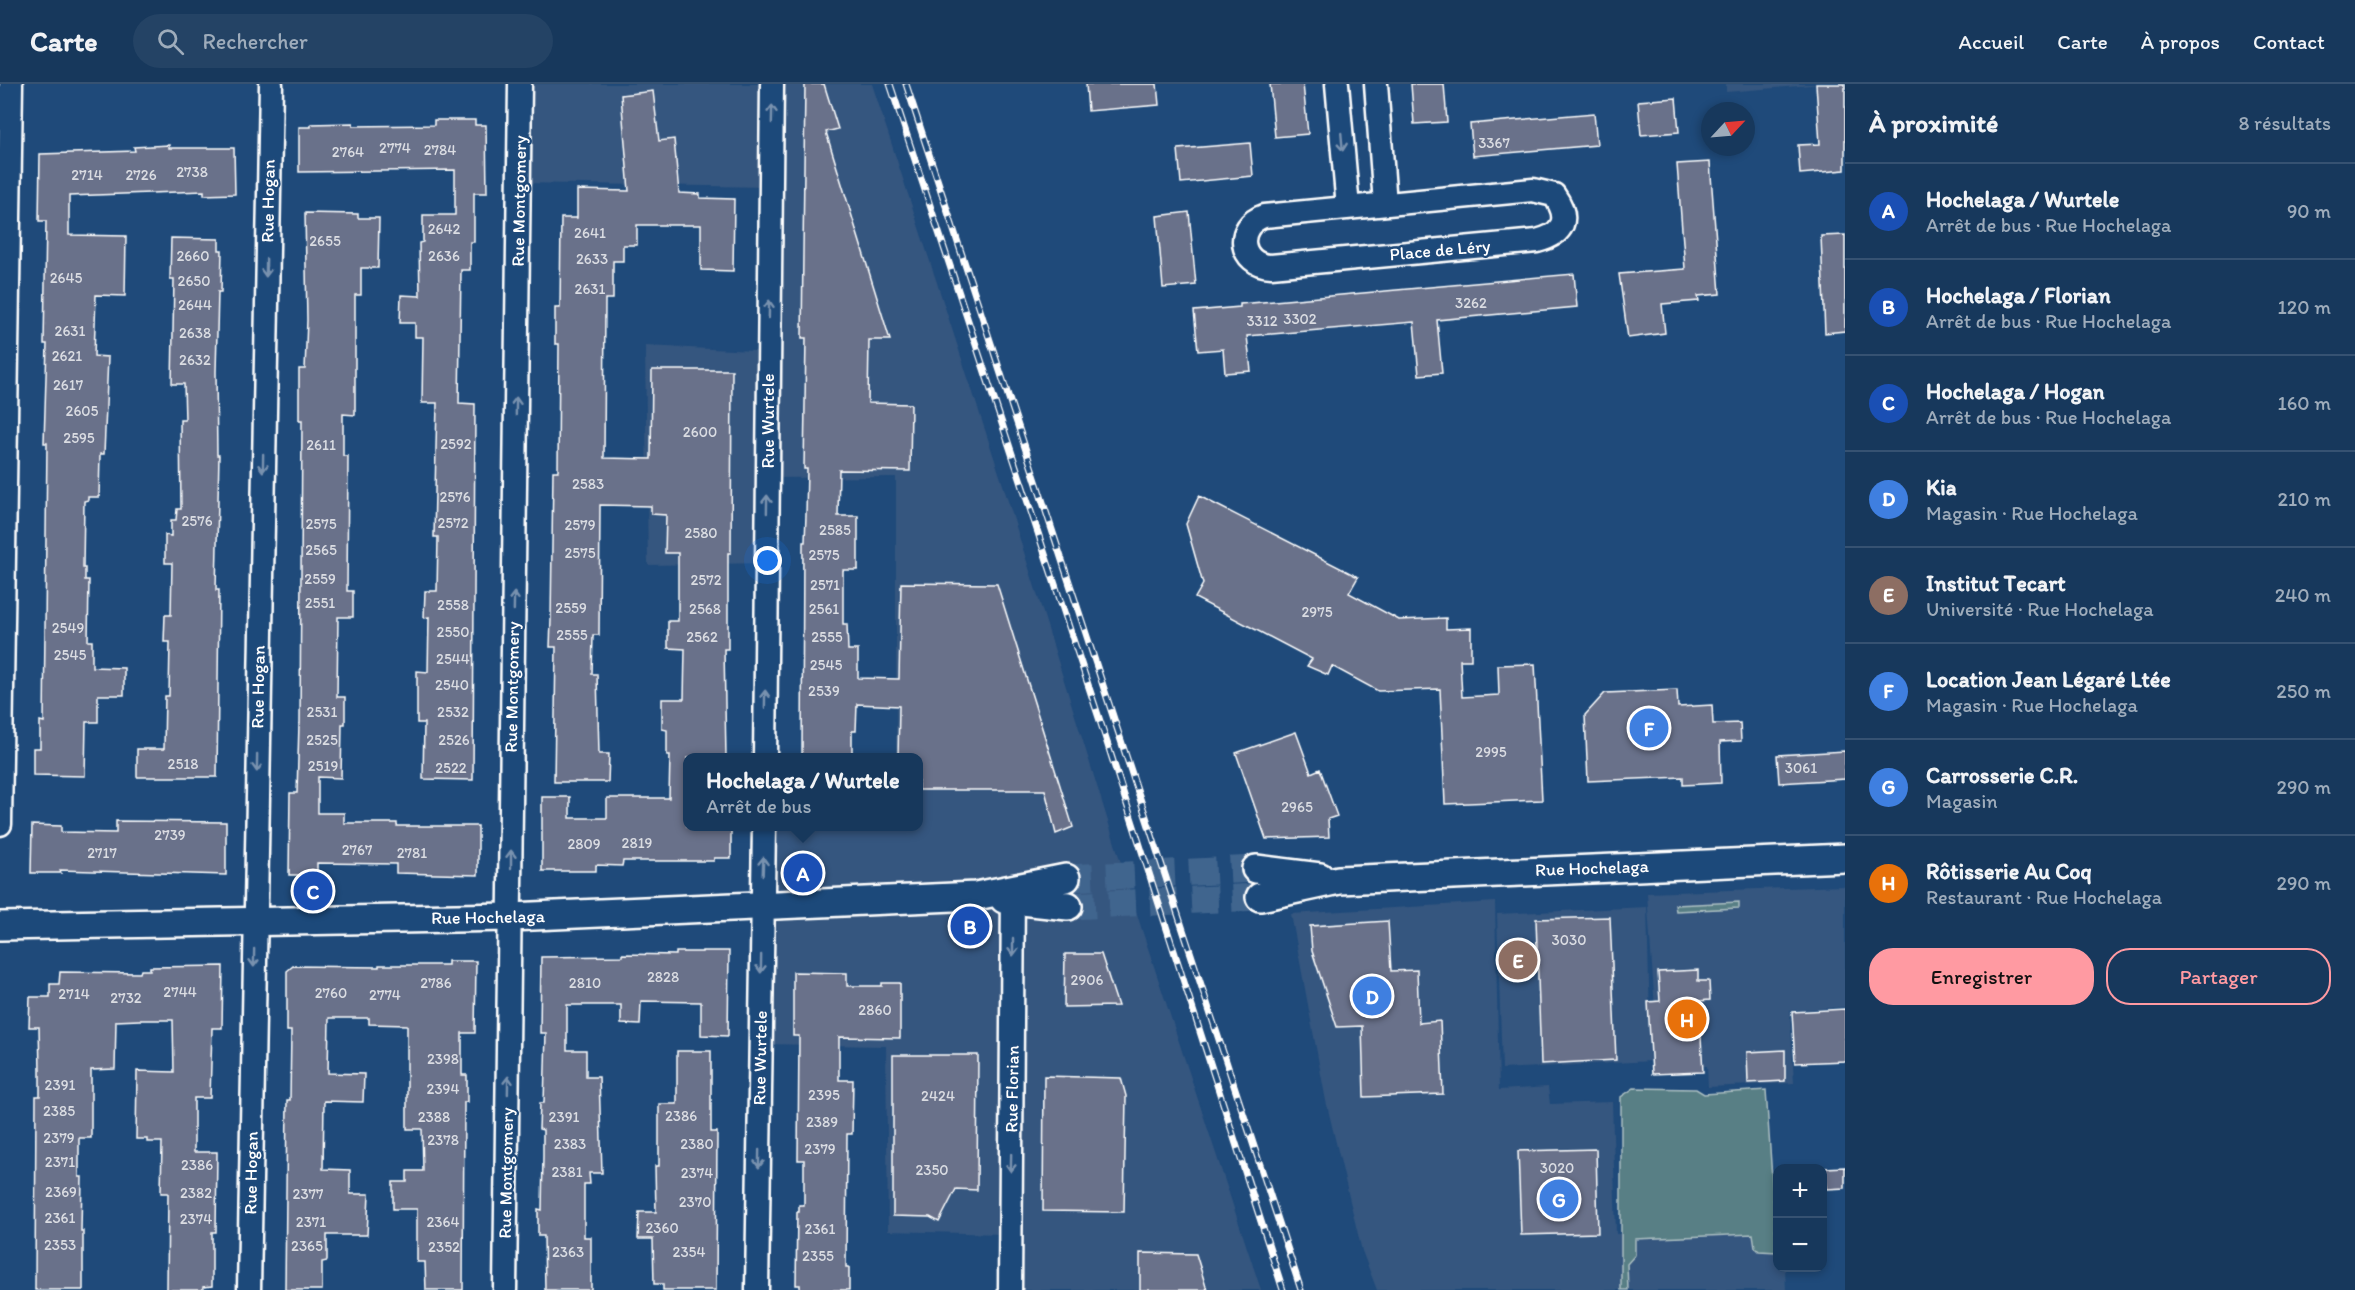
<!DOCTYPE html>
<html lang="fr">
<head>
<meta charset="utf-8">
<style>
  :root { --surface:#17385c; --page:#244365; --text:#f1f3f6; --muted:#9eacbb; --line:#365272; --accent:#ff9aa2 }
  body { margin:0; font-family:Itim,sans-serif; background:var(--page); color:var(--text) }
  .controls { position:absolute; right:18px; bottom:18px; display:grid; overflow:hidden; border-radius:12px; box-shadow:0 3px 9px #0003 }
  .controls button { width:54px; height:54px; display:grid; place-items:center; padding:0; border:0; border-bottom:2px solid var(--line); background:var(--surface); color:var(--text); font:30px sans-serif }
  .compass { position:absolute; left:1701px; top:18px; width:54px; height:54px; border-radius:50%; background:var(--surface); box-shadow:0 3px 9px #0003; rotate:64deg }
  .you { position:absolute; left:768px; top:477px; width:21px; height:21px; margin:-15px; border:4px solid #fff; border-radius:50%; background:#1a73e8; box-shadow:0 0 0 9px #1a73e833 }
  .badge { display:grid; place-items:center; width:39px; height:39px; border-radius:50%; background:var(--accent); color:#fff; font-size:20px; font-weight:700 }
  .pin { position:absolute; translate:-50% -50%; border:3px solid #fff; box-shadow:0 2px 6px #0006 }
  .popup { position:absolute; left:683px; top:669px; width:240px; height:78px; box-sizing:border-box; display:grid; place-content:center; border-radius:12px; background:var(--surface); filter:drop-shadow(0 2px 4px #0005); font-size:20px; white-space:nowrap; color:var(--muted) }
  .popup b { font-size:22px; color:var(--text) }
  .popup::after { content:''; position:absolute; left:50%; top:100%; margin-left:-12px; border:12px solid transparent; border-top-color:var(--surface) }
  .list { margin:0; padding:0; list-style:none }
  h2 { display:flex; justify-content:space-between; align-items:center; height:78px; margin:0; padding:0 24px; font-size:26px }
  h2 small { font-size:20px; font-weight:400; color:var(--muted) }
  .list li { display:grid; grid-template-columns:39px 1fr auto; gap:18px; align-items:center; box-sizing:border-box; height:96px; padding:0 24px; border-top:2px solid var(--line) }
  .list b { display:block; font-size:22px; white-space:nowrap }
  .list p { margin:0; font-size:20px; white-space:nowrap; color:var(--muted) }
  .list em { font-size:20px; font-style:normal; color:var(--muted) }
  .actions { display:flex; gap:12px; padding:18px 24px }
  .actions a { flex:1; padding:14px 0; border:2px solid var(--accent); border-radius:24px; text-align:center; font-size:21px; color:var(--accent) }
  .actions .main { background:var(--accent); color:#111 }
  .icon { flex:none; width:33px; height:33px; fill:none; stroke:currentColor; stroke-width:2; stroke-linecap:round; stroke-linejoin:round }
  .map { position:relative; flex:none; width:1845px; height:1206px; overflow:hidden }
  header { display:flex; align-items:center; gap:36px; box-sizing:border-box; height:84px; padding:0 30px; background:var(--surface); border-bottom:2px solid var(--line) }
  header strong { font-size:28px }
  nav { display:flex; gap:33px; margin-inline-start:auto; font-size:21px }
  .search { width:420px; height:54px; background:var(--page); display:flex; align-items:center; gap:15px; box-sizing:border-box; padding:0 21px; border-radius:33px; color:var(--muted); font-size:22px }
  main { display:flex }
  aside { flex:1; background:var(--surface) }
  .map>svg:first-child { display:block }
  .built { fill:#35567f; fill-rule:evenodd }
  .green { fill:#597f85; stroke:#acbfc2; stroke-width:1.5 }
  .building { fill:#69718a; stroke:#fff; stroke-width:1.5 }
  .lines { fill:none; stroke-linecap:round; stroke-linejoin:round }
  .tertiary-tunnel { stroke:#41658e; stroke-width:27; stroke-dasharray:27 14; stroke-linecap:butt }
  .minor-casing { stroke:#fff; stroke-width:27 }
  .tertiary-casing { stroke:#fff; stroke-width:32 }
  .minor { stroke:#1f4a7a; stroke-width:22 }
  .tertiary { stroke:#1f4a7a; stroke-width:27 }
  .rail-casing { stroke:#fff; stroke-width:7 }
  .rail { stroke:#1f4a7a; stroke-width:4.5; stroke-dasharray:14; stroke-linecap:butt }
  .oneway { stroke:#7992af }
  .labels { text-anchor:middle; stroke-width:4.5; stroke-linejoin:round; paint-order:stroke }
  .number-label { font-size:15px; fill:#dadce2 }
  .street-label { font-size:18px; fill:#fff; stroke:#1f4a7a }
</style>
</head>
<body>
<header>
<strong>Carte</strong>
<div class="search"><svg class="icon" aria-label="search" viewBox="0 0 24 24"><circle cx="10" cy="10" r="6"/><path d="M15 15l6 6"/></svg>Rechercher</div>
<nav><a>Accueil</a><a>Carte</a><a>À propos</a><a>Contact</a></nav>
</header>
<main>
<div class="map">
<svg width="1845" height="1206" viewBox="0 0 1845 1206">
  <rect width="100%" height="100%" fill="#1f4a7a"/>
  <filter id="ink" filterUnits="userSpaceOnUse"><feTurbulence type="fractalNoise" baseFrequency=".0167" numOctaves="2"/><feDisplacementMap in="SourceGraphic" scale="12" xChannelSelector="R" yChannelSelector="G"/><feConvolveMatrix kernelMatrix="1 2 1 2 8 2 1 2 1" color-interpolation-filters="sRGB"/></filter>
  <g filter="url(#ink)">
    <path class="built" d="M520,0H772L770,103L519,99Z
      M780,0H872L1003,401L1141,843L1261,1206H1004L1003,1150L888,1147L886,962L760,960L771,743L918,742V674L896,673V393L768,394L766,479L648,481L645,262L776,268Z
      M1726,0H1823L1726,8Z
      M1845,802V923L1790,927L1794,999L1708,1003L1707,982L1659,984L1647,809Z
      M1495,818L1499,1006L1548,1003L1550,1020L1612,1018L1616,1150L1777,1142L1778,1184H1785L1786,1206H1377L1362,1167L1326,1017L1291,830Z
      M1647,823L1651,977L1502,985L1497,830ZM1610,833L1615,976L1541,980L1536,835Z"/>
    <path class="green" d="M1739,818V824L1676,827L1675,821Z
      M1634,1004L1696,1005L1704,1010L1766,1006L1777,1168L1759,1167L1755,1163L1753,1150L1635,1155V1171L1627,1180L1628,1206H1621V1013Z"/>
    <path class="building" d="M805,0H824L838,45L826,48L890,256H869L868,319L911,320L910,387L839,386L838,432H858V486H843V540H847L848,566H858V594L899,595L901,499L997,500L1073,743L1056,750L1045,706H918V674H898L899,622L857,620L856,647H852V674H802L803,458H805L806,431L807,385H804L806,254H802Z
      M1086,0H1157L1159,21L1088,27Z
      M1270,0H1303L1308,50L1275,53Z
      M1411,0H1444L1447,38L1414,40Z
      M1816,0H1845V86L1800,90L1798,61L1820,60Z
      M653,7L659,57L674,55L679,109L700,110V114L734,115L733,187L701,186V141H637V161H623V177H613V215H605L604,374L651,375L652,286H732L731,469H728V565H724L726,674H687V742H731V774H714V777H623L622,782L596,781V787H542V713H570V734H607V714H669L670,671H667V646L662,645V615H684L685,565L668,564V537H678V469H665L666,431L651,430V422L600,421L599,551H593L592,590H597L599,670H609L608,698H554L556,563H550L551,536L553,387H558L559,260H555V224H560L561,134H577V106L629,107L621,11Z
      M1676,14L1679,48L1641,51L1638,17Z
      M1594,29L1597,61L1473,72L1470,40Z
      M434,36H475V41H486L487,109H474V158H470V186H461L459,319L475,320L473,696L423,695L424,639H417V587L428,588L429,533L424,534L425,507H437L438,453H434L437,319H422L423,253H415V239H400L401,211L420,212L419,159L423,158V131H455V86L299,88V43H311V40L353,39V42L434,41Z
      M1250,59L1253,92L1181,99L1178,65Z
      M169,61V64H234L235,110L204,111V107L69,112V151L126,152L125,212L96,211L94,272L108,273L104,370H100L99,413H88V416L84,417L83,484H85V496H89L88,557H92V583L124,584V611H98V638H86L85,692L33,691V664H40V637L44,638L47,359H44L47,260H44L46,137H39L40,70L135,67L134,63Z
      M1710,78L1720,210L1698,212L1699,217L1662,220L1665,249L1628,254L1619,190L1685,185L1677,80Z
      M1189,128L1196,201L1163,204L1157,132Z
      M305,129L358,130V134H379L378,184H361V211H355V331L343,330V372H348L347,507H353V533H338L337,613H345V640H342L341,694L318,693V729H344V739H397V742H478V791L396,789V780L317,779V791H289L290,709H297L299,640H300L302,336H299V285H305L307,236Z
      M1845,151V247L1825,249L1821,152Z
      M171,154L219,155V166H222L221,208H218L216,288L217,371H219L216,506H219L217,693H137V665H164L165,612H169L170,558H164L165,531H171L172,479H165V451L171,452V436H176L177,425H181L180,336H185L184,300H172L174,195H170Z
      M1574,190L1577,223L1437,236L1442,289L1419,291L1414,238L1247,252L1251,287L1225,289L1223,265L1198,267L1194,227L1240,223V220Z
      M1199,412L1358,493L1349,509L1399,536L1446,534V545L1471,544V576H1460L1462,613L1499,611L1498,581L1535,580L1542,716L1445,720L1440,605L1378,607L1332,582L1328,591L1307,582L1312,575L1195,514L1203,500L1186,440Z
      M1677,606L1678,623L1712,621L1713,640L1740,639L1741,657L1720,658L1721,699L1683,701V693L1588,697L1585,631L1605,609Z
      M1296,648L1311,689L1320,685L1337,732L1328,735L1329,753L1266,755L1236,669Z
      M1845,667V695L1779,699L1777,671Z
      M116,737L226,738V791L60,786L61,789H31L32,741L61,742V748L116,749Z
      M1610,833L1616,976L1541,980L1536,835Z
      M1388,837L1391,887L1417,886L1419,939L1440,937L1443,1010L1364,1013L1362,942L1337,943L1312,867L1310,842Z
      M702,867H729L728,952L701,951V918L641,917L640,941L621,940V921H567V966H586V993H599L602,1089H589L590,1100H584V1153H591V1206H545L544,1152H538V1125L542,1126L543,1072V1046L539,1045L540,1019H544L546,949H540L541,873L622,872V870L676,871V868H702Z
      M1065,870H1101L1118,922L1064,923Z
      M448,877H476L475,949H462V991H467V1018H464L463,1206H426L425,1178H417V1125H393V1098H407V1087H423L422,1045H407V941L369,940V934H329L328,989L364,990L363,1018L324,1017L323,1085L350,1086V1110H369L367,1151H327V1177L322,1178V1206H285L287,1016H290L291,947H287V887L293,882L379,883V881H448Z
      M223,882L222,944H212L210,1014H194V1068H217L216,1148H212V1202L203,1203V1206H167L168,1109H161L162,1058H147V1055H136L137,987L174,988L173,936H139L116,937L115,985L91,986V1054H79V1093H82L81,1147H83V1206H35L36,1012H40V986L39,943H29L30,913H50V900H59L60,888L140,889L141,886H150V883Z
      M1698,886V897H1709L1710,916L1699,917L1703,988L1652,990L1648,918L1660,917L1658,888Z
      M793,888L847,889V902H882V899H900V954L839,953V996H853L852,1050H847L846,1183H849V1206H800V1201H796L797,1128H799V1121H804V1076H798L799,952H793Z
      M1845,925V977L1795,979L1792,928Z
      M1785,966V997L1748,999L1747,968Z
      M677,967H711V1048H717L716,1206H663V1200H654L653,1155H638L639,1128H656L655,1082H659V1020H677Z
      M893,971H978L977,1106L956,1105L939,1138L930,1133L893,1132Z
      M1044,992L1121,994L1126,1012L1124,1128L1043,1127Z
      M1596,1065L1598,1149L1521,1151L1518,1067Z
      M1845,1083V1104L1827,1105L1825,1084Z
      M1140,1169L1196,1170L1207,1206H1140Z"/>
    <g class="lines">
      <path class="tertiary-tunnel" d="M1066,794L1256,785
        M1068,822L1260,813"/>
      <defs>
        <path id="minor" d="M1337,0L1348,124
          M1376,0L1385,120
          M1533,106L1554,111C1571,135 1564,150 1537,157L1271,182C1239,181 1234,142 1264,132Z
          M765,674L772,0
          M0,740L11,0
          M249,1206L271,0
          M505,1206L520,0
          M757,1206L764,742
          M1010,1206L1013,805"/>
        <path id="tertiary" d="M1256,785L1320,793
          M1260,813L1339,796L1845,774
          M1004,815L1068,822
          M0,842L511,833L976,812L1066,794"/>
      </defs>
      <use href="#minor" class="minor-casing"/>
      <use href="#tertiary" class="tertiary-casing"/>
      <use href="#minor" class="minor"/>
      <use href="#tertiary" class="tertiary"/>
      <defs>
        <path id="rail" d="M890,0L1103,646L1283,1206
          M906,0L1301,1206"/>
      </defs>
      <use href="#rail" class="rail-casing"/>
      <use href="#rail" class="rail"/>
    </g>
    <defs><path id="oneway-shaft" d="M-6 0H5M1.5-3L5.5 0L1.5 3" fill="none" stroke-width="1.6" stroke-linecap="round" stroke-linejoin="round" transform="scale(1.5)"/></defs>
    <g class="oneway">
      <use href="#oneway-shaft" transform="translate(772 30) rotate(-89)"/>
      <use href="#oneway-shaft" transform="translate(1342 58) rotate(85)"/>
      <use href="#oneway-shaft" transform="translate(266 184) rotate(91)"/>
      <use href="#oneway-shaft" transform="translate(769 225) rotate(-89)"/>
      <use href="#oneway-shaft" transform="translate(516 322) rotate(-89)"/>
      <use href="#oneway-shaft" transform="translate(263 379) rotate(91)"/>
      <use href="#oneway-shaft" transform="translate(767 420) rotate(-89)"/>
      <use href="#oneway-shaft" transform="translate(514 517) rotate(-89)"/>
      <use href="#oneway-shaft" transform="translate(765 615) rotate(-89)"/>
      <use href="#oneway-shaft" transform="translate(257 679) rotate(91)"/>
      <use href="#oneway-shaft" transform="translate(511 775) rotate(-90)"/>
      <use href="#oneway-shaft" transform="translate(763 782) rotate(-88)"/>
      <use href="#oneway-shaft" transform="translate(1013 863) rotate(90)"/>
      <use href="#oneway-shaft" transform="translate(254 874) rotate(91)"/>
      <use href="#oneway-shaft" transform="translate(761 880) rotate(91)"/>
      <use href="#oneway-shaft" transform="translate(508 1001) rotate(-89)"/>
      <use href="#oneway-shaft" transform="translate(759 1075) rotate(91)"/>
      <use href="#oneway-shaft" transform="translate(1011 1079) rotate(91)"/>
    </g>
  </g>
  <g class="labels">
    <g class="number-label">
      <text x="1494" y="64">3367</text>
      <text x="395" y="69">2774</text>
      <text x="440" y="71">2784</text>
      <text x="348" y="73">2764</text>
      <text x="192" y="93">2738</text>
      <text x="87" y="96">2714</text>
      <text x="141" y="96">2726</text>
      <text x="444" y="150">2642</text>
      <text x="590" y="154">2641</text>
      <text x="325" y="162">2655</text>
      <text x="193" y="177">2660</text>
      <text x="444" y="177">2636</text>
      <text x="592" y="180">2633</text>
      <text x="66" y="199">2645</text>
      <text x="194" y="202">2650</text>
      <text x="590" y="210">2631</text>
      <text x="1471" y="224">3262</text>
      <text x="195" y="226">2644</text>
      <text x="1300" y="240">3302</text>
      <text x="1262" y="242">3312</text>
      <text x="70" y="252">2631</text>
      <text x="195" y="254">2638</text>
      <text x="67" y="277">2621</text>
      <text x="195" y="281">2632</text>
      <text x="68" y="306">2617</text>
      <text x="82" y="332">2605</text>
      <text x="700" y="353">2600</text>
      <text x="79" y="359">2595</text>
      <text x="456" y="365">2592</text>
      <text x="321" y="366">2611</text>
      <text x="588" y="405">2583</text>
      <text x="455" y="418">2576</text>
      <text x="197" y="442">2576</text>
      <text x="453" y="444">2572</text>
      <text x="321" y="445">2575</text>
      <text x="580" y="446">2579</text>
      <text x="835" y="451">2585</text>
      <text x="701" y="454">2580</text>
      <text x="321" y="471">2565</text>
      <text x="580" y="474">2575</text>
      <text x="824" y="476">2575</text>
      <text x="320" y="500">2559</text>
      <text x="706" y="501">2572</text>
      <text x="825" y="506">2571</text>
      <text x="320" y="524">2551</text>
      <text x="453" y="526">2558</text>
      <text x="571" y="529">2559</text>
      <text x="705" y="530">2568</text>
      <text x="824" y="530">2561</text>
      <text x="1317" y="533">2975</text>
      <text x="68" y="549">2549</text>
      <text x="453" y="553">2550</text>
      <text x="572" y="556">2555</text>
      <text x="702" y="558">2562</text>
      <text x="827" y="558">2555</text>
      <text x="70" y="576">2545</text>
      <text x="453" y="580">2544</text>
      <text x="826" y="586">2545</text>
      <text x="452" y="606">2540</text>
      <text x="824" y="612">2539</text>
      <text x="322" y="633">2531</text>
      <text x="453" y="633">2532</text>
      <text x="322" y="661">2525</text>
      <text x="454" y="661">2526</text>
      <text x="1491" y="673">2995</text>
      <text x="183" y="685">2518</text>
      <text x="323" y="687">2519</text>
      <text x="451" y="689">2522</text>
      <text x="1801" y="689">3061</text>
      <text x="1297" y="728">2965</text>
      <text x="170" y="756">2739</text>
      <text x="637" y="764">2819</text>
      <text x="584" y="765">2809</text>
      <text x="357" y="771">2767</text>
      <text x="102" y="774">2717</text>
      <text x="412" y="774">2781</text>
      <text x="1569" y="861">3030</text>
      <text x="663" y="898">2828</text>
      <text x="1087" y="901">2906</text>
      <text x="436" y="904">2786</text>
      <text x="585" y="904">2810</text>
      <text x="180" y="913">2744</text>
      <text x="331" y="914">2760</text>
      <text x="74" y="915">2714</text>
      <text x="385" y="916">2774</text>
      <text x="126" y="919">2732</text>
      <text x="875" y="931">2860</text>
      <text x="443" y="980">2398</text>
      <text x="60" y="1006">2391</text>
      <text x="443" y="1010">2394</text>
      <text x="824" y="1016">2395</text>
      <text x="938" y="1017">2424</text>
      <text x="59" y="1032">2385</text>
      <text x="681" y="1037">2386</text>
      <text x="434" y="1038">2388</text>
      <text x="564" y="1038">2391</text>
      <text x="822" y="1043">2389</text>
      <text x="59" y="1059">2379</text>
      <text x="443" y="1061">2378</text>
      <text x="570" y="1065">2383</text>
      <text x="697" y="1065">2380</text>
      <text x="820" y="1070">2379</text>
      <text x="60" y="1083">2371</text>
      <text x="197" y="1086">2386</text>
      <text x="1557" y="1089">3020</text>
      <text x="932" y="1091">2350</text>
      <text x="567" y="1093">2381</text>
      <text x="697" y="1094">2374</text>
      <text x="61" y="1113">2369</text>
      <text x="196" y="1114">2382</text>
      <text x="308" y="1115">2377</text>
      <text x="695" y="1123">2370</text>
      <text x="60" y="1139">2361</text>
      <text x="196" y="1140">2374</text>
      <text x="311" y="1143">2371</text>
      <text x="443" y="1143">2364</text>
      <text x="662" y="1149">2360</text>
      <text x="820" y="1150">2361</text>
      <text x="60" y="1166">2353</text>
      <text x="307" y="1167">2365</text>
      <text x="444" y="1168">2352</text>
      <text x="568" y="1173">2363</text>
      <text x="689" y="1173">2354</text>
      <text x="818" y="1177">2355</text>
    </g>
    <g class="street-label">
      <text transform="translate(268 117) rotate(-89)" y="6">Rue Hogan</text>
      <text transform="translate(519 117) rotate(-89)" y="6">Rue Montgomery</text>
      <text transform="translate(1440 166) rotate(-5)" y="6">Place de Léry</text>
      <text transform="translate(768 337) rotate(-90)" y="6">Rue Wurtele</text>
      <text transform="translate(258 603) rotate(-89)" y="6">Rue Hogan</text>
      <text transform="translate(512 603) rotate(-89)" y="6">Rue Montgomery</text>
      <text transform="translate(1592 784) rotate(-2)" y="6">Rue Hochelaga</text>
      <text transform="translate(488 833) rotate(-1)" y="6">Rue Hochelaga</text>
      <text transform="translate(760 974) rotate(-89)" y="6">Rue Wurtele</text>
      <text transform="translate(1012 1005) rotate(-89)" y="6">Rue Florian</text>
      <text transform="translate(251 1089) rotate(-89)" y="6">Rue Hogan</text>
      <text transform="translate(506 1089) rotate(-89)" y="6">Rue Montgomery</text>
    </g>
  </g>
</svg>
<div class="controls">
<button>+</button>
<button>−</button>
</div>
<svg class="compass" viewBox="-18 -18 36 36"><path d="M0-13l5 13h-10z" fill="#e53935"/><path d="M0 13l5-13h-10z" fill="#9eacbb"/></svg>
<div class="you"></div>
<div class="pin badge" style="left:803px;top:789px;background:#1a4fb4">A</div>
<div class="popup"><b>Hochelaga / Wurtele</b>Arrêt de bus</div>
<div class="pin badge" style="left:970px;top:842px;background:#1a4fb4">B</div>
<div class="pin badge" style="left:313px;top:807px;background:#1a4fb4">C</div>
<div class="pin badge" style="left:1372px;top:912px;background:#3f7fe0">D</div>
<div class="pin badge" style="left:1518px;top:876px;background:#8d6e63">E</div>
<div class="pin badge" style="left:1649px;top:644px;background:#3f7fe0">F</div>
<div class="pin badge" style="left:1559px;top:1115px;background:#3f7fe0">G</div>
<div class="pin badge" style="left:1687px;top:935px;background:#e8710a">H</div>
</div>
<aside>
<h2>À proximité<small>8 résultats</small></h2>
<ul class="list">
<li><span class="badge" style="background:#1a4fb4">A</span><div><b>Hochelaga / Wurtele</b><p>Arrêt de bus · Rue Hochelaga</p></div><em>90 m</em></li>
<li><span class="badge" style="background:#1a4fb4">B</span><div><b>Hochelaga / Florian</b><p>Arrêt de bus · Rue Hochelaga</p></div><em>120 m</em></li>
<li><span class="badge" style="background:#1a4fb4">C</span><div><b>Hochelaga / Hogan</b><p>Arrêt de bus · Rue Hochelaga</p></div><em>160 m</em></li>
<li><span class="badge" style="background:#3f7fe0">D</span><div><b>Kia</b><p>Magasin · Rue Hochelaga</p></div><em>210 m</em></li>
<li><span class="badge" style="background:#8d6e63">E</span><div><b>Institut Tecart</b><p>Université · Rue Hochelaga</p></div><em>240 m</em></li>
<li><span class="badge" style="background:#3f7fe0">F</span><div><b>Location Jean Légaré Ltée</b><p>Magasin · Rue Hochelaga</p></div><em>250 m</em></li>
<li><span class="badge" style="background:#3f7fe0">G</span><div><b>Carrosserie C.R.</b><p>Magasin</p></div><em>290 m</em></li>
<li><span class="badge" style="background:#e8710a">H</span><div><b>Rôtisserie Au Coq</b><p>Restaurant · Rue Hochelaga</p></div><em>290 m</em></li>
</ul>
<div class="actions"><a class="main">Enregistrer</a><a>Partager</a></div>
</aside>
</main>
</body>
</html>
